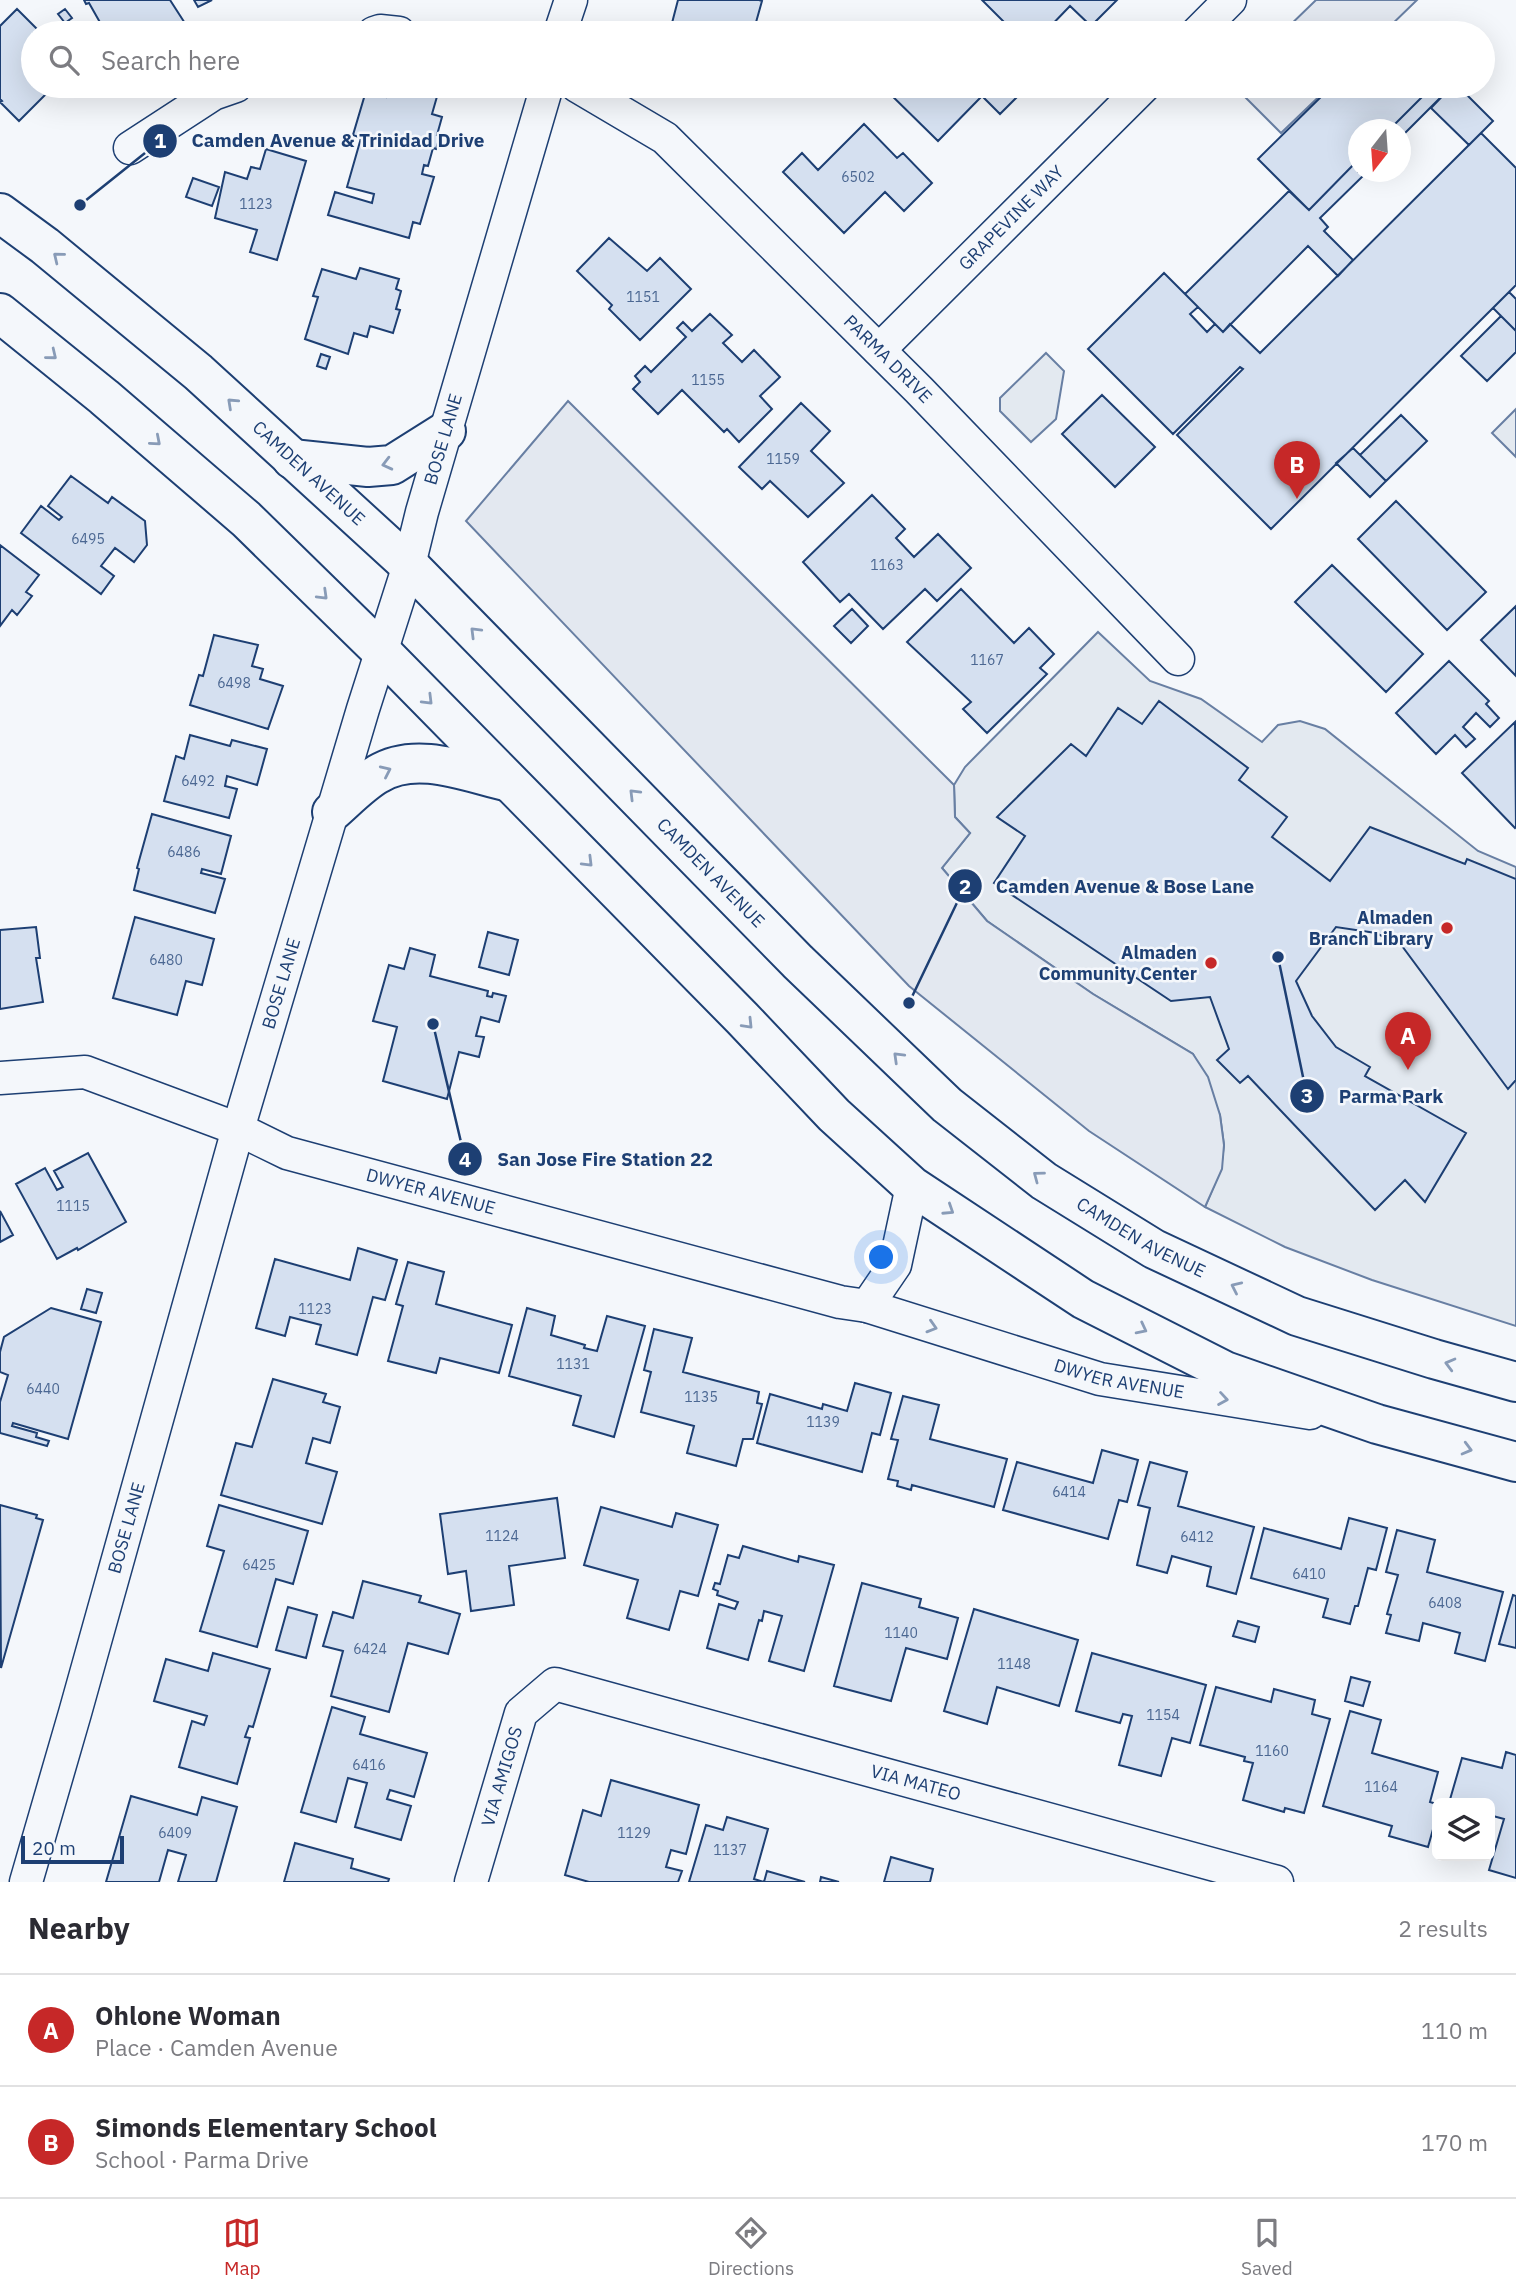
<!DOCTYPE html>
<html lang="en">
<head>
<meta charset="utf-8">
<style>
  :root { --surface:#fff; --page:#f7f7f7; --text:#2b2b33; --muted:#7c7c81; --line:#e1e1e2; --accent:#c62828 }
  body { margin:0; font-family:"IBM Plex Sans",sans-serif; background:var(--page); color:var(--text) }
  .controls { position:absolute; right:21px; bottom:21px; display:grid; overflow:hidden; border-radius:10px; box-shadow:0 7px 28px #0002 }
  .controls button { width:63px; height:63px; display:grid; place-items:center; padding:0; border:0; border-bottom:2px solid var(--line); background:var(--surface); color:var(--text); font:35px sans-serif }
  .compass { position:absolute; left:1348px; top:119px; width:63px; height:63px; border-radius:50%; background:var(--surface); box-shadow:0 7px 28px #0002; rotate:197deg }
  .scale { position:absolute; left:21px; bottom:18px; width:103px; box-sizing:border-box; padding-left:7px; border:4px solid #1d3f73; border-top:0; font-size:19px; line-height:24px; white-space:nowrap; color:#1d3f73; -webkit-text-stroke:5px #f4f7fb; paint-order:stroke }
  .you { position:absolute; left:882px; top:1258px; width:24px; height:24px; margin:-18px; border:5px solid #fff; border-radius:50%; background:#1a73e8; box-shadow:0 0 0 10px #1a73e833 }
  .badge { display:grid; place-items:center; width:46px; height:46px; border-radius:50%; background:var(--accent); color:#fff; font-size:23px; font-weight:700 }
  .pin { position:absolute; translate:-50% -58px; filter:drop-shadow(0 2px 4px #0008) }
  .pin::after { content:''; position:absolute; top:37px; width:24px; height:21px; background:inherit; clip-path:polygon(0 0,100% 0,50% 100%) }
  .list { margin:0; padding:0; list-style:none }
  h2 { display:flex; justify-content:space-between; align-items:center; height:91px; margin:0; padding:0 28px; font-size:30px }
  h2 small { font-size:23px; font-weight:400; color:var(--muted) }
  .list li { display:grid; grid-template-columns:46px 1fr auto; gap:21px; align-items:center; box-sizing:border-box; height:112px; padding:0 28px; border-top:2px solid var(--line) }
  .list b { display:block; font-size:26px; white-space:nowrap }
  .list p { margin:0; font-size:23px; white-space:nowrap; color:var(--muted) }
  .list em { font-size:23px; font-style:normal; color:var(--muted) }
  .icon { flex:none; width:38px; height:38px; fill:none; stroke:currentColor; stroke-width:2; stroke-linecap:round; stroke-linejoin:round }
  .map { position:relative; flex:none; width:1516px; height:1882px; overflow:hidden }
  .search { position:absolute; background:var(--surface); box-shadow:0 7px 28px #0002; left:21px; right:21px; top:21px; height:77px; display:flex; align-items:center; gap:18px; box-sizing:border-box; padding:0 24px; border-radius:38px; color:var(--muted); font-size:26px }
  .sheet { height:315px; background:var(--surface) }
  nav { display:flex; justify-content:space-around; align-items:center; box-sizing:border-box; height:98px; border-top:2px solid var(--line); background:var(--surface); font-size:19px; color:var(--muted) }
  nav a { display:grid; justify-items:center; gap:4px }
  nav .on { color:var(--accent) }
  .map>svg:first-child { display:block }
  .green { fill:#e3e9f0; stroke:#687fa3; stroke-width:2 }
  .parking { fill:#e3e8f0; stroke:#687fa3; stroke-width:2 }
  .building { fill:#d5e0f0; stroke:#1d3f73; stroke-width:2 }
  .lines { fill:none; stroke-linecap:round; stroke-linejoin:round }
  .street-casing { stroke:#1d3f73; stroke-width:35 }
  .secondary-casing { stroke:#1d3f73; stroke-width:42 }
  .street { stroke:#f4f7fb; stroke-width:32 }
  .secondary { stroke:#f4f7fb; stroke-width:38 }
  .oneway { stroke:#889bb7 }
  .poi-dot { fill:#c62828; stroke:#f4f7fb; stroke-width:2.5 }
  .labels { text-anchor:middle; stroke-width:5; stroke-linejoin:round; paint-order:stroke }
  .number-label { font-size:14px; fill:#4b6792 }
  .street-label { font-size:18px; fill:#1d3f73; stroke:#f4f7fb }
  .poi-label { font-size:18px; font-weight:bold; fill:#1d3f73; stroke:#f4f7fb; text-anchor:end }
  .leader { fill:none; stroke:#1d3f73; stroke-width:2.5 }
  .callout-dot { fill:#1d3f73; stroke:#f4f7fb; stroke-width:2.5 }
  .mark-label { font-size:21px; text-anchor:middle; font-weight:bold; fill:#fff }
  .callout-label { font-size:19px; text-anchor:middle; font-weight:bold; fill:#1d3f73; stroke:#f4f7fb; stroke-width:5; stroke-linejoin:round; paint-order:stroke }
</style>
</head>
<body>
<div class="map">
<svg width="1516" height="1882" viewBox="0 0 1516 1882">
  <rect width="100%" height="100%" fill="#f4f7fb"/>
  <path class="green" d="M1046,353L1064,371L1056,419L1031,442L1000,411V398Z
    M1516,409V457L1492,433Z
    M1098,632L1150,681L1201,699L1262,742L1278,725L1300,721L1325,729L1478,851L1516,867V1326L1372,1280L1285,1247L1205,1207L1221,1169L1224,1145L1220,1115L1193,1054L1093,994L987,921L942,868L970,833L955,817L954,785L965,767Z"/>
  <path class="parking" d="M1316,0H1417L1383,33H1282Z
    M1234,86H1330L1281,133Z
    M568,401L954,785L955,817L970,833L942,868L987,921L1093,994L1193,1054L1208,1077L1220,1115L1224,1145L1222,1169L1205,1207L1089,1131L909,986L466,521Z"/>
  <path class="building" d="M84,0H170L190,31L186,33H127L125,29L118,33H106L89,3L86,4Z
    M194,0H212L198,7Z
    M678,0H759L762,1L753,33H687L688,28L672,23Z
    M982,0H1117L1091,26L1070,6L1044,33H1015Z
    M17,9L41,33H33V86H40L47,93L19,121L0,102L2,101L0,99V26Z
    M65,9L72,18L65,23L58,14Z
    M46,86H61L53,93Z
    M408,86L438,93L432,114L442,117L437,135L440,136L436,149L433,148L428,166L424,165L422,174L434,177L420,224L413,222L409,238L328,215L335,192L372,203L374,194L347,187L361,138L353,135L366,91L386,97L388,88L406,92Z
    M882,86H1026L1027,87L1000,114L982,96L938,141Z
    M1332,86H1433L1389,130H1358V160L1309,210L1258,159Z
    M1433,86H1452L1400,138V130H1389Z
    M1452,86H1458L1493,121L1469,145L1431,108Z
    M864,124L897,158L903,153L932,183L904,211L885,192L844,233L783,172L802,153L818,170Z
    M1481,133L1516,168V285L1271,529L1177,435L1243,369L1240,367L1173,434L1088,349L1164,273L1198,307L1190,314L1207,332L1215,324L1223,332L1230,324L1260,353Z
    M266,149L306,161L277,260L250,252L257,230L215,218L225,172L247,179L251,167L260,169Z
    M1358,160V172H1367L1320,218L1328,227L1324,231L1353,260L1338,276L1308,246L1223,332L1185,294L1289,191L1309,210Z
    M193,178L219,187L212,206L186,197Z
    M609,238L647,271L660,258L691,289L640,340L609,309L612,305L577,271Z
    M360,268L399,279L396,289L401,291L396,309L400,310L393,333L370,326L367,337L354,333L348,354L305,339L318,297L313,296L322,269L356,279Z
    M1509,292L1516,299V331L1493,308Z
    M710,314L732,335L723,343L742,362L754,350L780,377L760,396L772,409L739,442L727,429L724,432L682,390L658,414L633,389L640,382L635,376L645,366L651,372L686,337L677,328L683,322L692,331Z
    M1501,316L1516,331V352L1487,381L1461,356Z
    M321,354L330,357L326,369L317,366Z
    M1102,395L1155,447L1115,487L1062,434Z
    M801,403L830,431L811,451L844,483L808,517L770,481L762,489L739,467Z
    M1401,415L1427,441L1386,481L1360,455Z
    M1353,448L1386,481L1370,497L1336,463Z
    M71,476L108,503L112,497L145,521L147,545L134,562L115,548L101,566L114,576L101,594L21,533L41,506L59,520L62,517L48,506Z
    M872,495L905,529L896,538L914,557L938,534L971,568L937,601L925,589L883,629L849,594L840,602L803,562Z
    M1396,501L1486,592L1447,630L1358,539Z
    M0,545L39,575L26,592L32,596L17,615L12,610L0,626Z
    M1332,565L1423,654L1386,692L1295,602Z
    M961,589L1014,643L1029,628L1054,654L1040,668L1047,674L987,733L963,709L971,702L907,642Z
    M1516,606V676L1481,640Z
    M852,609L868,626L851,643L834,626Z
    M214,635L258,645L252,666L263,669L260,679L283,686L268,729L190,705L199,675L203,676Z
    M1449,661L1489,701L1486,704L1499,718L1490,727L1476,713L1463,727L1475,739L1466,747L1455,735L1436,754L1396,713Z
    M1159,701L1248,768L1239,780L1287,817L1272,837L1330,881L1370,827L1465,864L1467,859L1516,879V1080L1508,1089L1402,946L1376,933L1336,927L1296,981L1312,1016L1336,1047L1370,1067L1365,1076L1466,1133L1425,1202L1405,1180L1375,1210L1248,1076L1240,1083L1217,1060L1229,1049L1210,997L1171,1001L994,883L1025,836L997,817L1071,744L1086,756L1118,708L1142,724Z
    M1515,722L1516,827L1515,828L1462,773Z
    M190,735L230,746L232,740L267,749L257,785L227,776L225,786L237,789L229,818L164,801L176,756L184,759Z
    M152,814L231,836L221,874L202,869L201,873L225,879L215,913L134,890L139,869L137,868Z
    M135,917L214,939L202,985L186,981L177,1015L113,998Z
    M36,927L40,958H36L43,1002L0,1009V930Z
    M488,932L518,940L509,975L479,967Z
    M410,948L435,955L430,976L488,991L487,996L492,997L493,993L506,996L499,1022L481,1017L476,1036L484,1037L479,1057L459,1052L447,1099L383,1081L397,1027L373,1021L389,965L404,969Z
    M88,1153L126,1222L78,1250L77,1248L57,1259L16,1184L45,1168L57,1190L63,1187L54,1171Z
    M0,1211L13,1235L0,1242Z
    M358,1248L397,1260L385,1300L373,1297L357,1355L316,1344L321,1325L290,1317L285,1336L256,1328L275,1259L350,1280Z
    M408,1262L444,1272L436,1304L512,1325L499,1373L440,1358L436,1373L388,1361L403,1306L396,1304Z
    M87,1289L102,1293L96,1313L81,1309Z
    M51,1308L101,1322L68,1439L13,1423L12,1426L37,1433L36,1437L49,1441L47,1446L0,1433V1402L8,1375L0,1372V1352L4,1337Z
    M527,1308L555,1316L551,1335L585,1345L584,1348L597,1351L607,1316L645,1326L614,1437L573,1425L581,1396L509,1376Z
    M654,1329L692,1338L683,1372L759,1392L757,1403L762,1404L753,1439H743L736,1466L687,1453L694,1426L641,1412L651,1372L644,1370Z
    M273,1379L326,1394L323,1402L340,1407L330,1443L313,1438L306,1463L337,1472L322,1524L221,1495L236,1443L252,1447Z
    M855,1383L891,1393L880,1435L872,1433L862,1472L757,1443L770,1394L822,1409L823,1404L847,1411Z
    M903,1396L939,1405L930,1439L1007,1459L994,1507L912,1485L911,1490L897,1486L898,1481L888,1479L898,1440L891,1439Z
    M1102,1450L1138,1460L1127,1502L1119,1500L1108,1539L1003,1510L1017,1462L1093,1483Z
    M1150,1462L1187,1472L1178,1506L1254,1527L1236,1594L1207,1586L1211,1567L1172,1556L1167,1573L1137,1565L1150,1508L1138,1505Z
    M557,1498L565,1558L509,1566L514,1605L471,1611L466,1571L448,1574L440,1514Z
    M0,1505L37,1515L36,1518L43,1520L1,1668Z
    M219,1505L308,1531L293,1584L276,1579L257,1647L200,1631L224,1551L207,1546Z
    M601,1507L672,1527L676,1513L718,1525L698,1596L680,1591L669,1630L627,1618L638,1580L584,1565Z
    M1349,1518L1387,1528L1376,1570L1368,1568L1358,1606H1355L1350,1624L1323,1617L1328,1599L1251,1578L1264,1528L1341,1549Z
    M1397,1530L1435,1540L1427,1572L1503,1592L1485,1661L1455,1653L1460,1633L1423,1623L1419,1641L1386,1633L1391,1615L1387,1614L1398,1575L1386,1572Z
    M743,1546L798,1562L799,1556L834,1565L804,1671L769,1661L782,1616L764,1611L762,1621L759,1620L748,1660L707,1648L719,1604L735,1609L738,1602L717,1595L718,1591L713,1589L715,1583L720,1584L728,1555L739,1558Z
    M363,1581L421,1596L419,1602L460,1614L448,1654L408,1643L389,1712L331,1696L343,1651L323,1646L333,1612L353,1618Z
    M862,1583L921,1599L919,1607L958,1618L947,1659L906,1648L891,1701L834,1686Z
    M1513,1595L1516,1596V1648L1499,1644Z
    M288,1607L317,1615L306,1658L276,1650Z
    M974,1609L1078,1640L1059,1706L997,1687L987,1724L944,1711Z
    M1238,1621L1259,1627L1255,1642L1233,1636Z
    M213,1653L270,1669L253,1727L249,1726L245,1737L250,1738L237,1784L179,1767L192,1721L204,1725L207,1716L154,1701L166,1659L208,1671Z
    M1092,1653L1206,1685L1190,1743L1172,1738L1161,1776L1119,1765L1132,1716L1123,1714L1120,1723L1076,1711Z
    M1351,1677L1370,1682L1363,1706L1345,1701Z
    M1216,1687L1271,1702L1274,1689L1315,1700L1312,1714L1330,1719L1304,1813L1285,1808L1284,1812L1243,1800L1253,1763L1244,1761L1245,1757L1200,1745Z
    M332,1707L365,1717L360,1734L427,1753L414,1797L390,1790L387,1799L411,1806L401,1840L355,1827L367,1783L348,1778L336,1822L301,1812Z
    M1350,1711L1381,1720L1372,1753L1438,1772L1430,1802L1437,1804V1815L1428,1847L1389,1836L1392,1826L1323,1806Z
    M1506,1752L1516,1755V1878L1489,1870L1504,1819L1493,1816L1490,1827V1803H1449L1462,1758L1502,1768Z
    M611,1780L699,1805L686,1854L671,1850L666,1867L682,1871L678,1882H589L565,1875L583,1810L601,1816Z
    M131,1796L197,1815L202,1797L237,1807L216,1882H178L186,1855L168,1850L159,1882H106Z
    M727,1817L768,1829L754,1879L764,1882L767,1871L805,1882H689L706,1825L723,1830Z
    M295,1843L353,1859L351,1868L389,1879L388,1882H284Z
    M891,1857L933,1869L930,1882H884Z
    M821,1877L839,1882H820Z"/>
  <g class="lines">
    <defs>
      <g id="street">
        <path d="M374,33L380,31L399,33"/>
        <path d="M560,33L571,0"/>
        <path d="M1197,33L1230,0"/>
        <path id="s1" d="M577,86L665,138L919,390L1178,659"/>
        <path d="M130,148L213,94L236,86"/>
        <path id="s2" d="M879,350L1144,86"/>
        <path id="s3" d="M0,1078L85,1072L238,1129L287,1153L840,1302L867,1306L1100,1379L1310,1413"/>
        <path d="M867,1306L895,1265L912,1186"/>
        <path id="s4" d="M26,1882L75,1713L238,1129L363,709L409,565L422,512L547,86"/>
        <path id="s5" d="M471,1882L521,1713L555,1684L1277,1882"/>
      </g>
      <g id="secondary">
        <path id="s6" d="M0,213L45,246L198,372L409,565L798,962L947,1105L1044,1181L1154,1249L1297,1316L1434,1359L1516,1382"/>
        <path d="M0,313L104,397L246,519L381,651L742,1018L834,1115L912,1186L1083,1299L1225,1371L1377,1424L1516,1462"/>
        <path d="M292,459L368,467L392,465L446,431"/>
        <path d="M332,812C347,799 362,783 378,774C417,750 469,773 509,782"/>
      </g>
    </defs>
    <use href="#street" class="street-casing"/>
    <use href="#secondary" class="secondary-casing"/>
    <use href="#street" class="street"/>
    <use href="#secondary" class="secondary"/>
  </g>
  <defs><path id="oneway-chevron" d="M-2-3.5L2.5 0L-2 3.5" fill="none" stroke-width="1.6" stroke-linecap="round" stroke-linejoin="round" transform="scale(1.75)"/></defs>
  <g class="oneway">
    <use href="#oneway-chevron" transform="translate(58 257) rotate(-141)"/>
    <use href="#oneway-chevron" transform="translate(52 355) rotate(39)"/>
    <use href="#oneway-chevron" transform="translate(232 403) rotate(-137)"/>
    <use href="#oneway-chevron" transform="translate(156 441) rotate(41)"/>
    <use href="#oneway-chevron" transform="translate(387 464) rotate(166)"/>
    <use href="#oneway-chevron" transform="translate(323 595) rotate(44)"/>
    <use href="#oneway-chevron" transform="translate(475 632) rotate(-135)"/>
    <use href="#oneway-chevron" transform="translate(428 700) rotate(45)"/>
    <use href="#oneway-chevron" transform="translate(386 771) rotate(-25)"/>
    <use href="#oneway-chevron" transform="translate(634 794) rotate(-135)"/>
    <use href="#oneway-chevron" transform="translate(588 862) rotate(45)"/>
    <use href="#oneway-chevron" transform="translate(748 1024) rotate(46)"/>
    <use href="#oneway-chevron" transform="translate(898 1057) rotate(-136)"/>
    <use href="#oneway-chevron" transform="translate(1038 1176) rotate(-143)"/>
    <use href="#oneway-chevron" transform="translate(949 1210) rotate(33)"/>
    <use href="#oneway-chevron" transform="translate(1236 1287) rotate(-155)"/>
    <use href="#oneway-chevron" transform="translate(932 1327) rotate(17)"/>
    <use href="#oneway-chevron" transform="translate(1142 1329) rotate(27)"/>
    <use href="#oneway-chevron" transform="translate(1450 1364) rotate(-165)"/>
    <use href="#oneway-chevron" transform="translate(1223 1399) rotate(9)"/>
    <use href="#oneway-chevron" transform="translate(1467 1449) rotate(15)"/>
  </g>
  <g class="poi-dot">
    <circle cx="1447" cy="928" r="7"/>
    <circle cx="1211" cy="963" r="7"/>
  </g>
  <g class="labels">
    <g class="number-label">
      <text x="858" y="182">6502</text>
      <text x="256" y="209">1123</text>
      <text x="643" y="302">1151</text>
      <text x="708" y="385">1155</text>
      <text x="783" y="464">1159</text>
      <text x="88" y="544">6495</text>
      <text x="887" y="570">1163</text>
      <text x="987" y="665">1167</text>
      <text x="234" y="688">6498</text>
      <text x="198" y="786">6492</text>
      <text x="184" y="857">6486</text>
      <text x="166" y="965">6480</text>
      <text x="73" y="1211">1115</text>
      <text x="315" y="1314">1123</text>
      <text x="573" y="1369">1131</text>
      <text x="43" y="1394">6440</text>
      <text x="701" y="1402">1135</text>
      <text x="823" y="1427">1139</text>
      <text x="1069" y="1497">6414</text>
      <text x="502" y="1541">1124</text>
      <text x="1197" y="1542">6412</text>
      <text x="259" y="1570">6425</text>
      <text x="1309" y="1579">6410</text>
      <text x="1445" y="1608">6408</text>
      <text x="901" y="1638">1140</text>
      <text x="370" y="1654">6424</text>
      <text x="1014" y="1669">1148</text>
      <text x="1163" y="1720">1154</text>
      <text x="1272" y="1756">1160</text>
      <text x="369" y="1770">6416</text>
      <text x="1381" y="1792">1164</text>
      <text x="175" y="1838">6409</text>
      <text x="634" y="1838">1129</text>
      <text x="730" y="1855">1137</text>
    </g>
    <g class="street-label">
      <text dy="6" stroke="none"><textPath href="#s2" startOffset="187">GRAPEVINE WAY</textPath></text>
      <text dy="6" stroke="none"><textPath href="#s1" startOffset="416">PARMA DRIVE</textPath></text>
      <text dy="6" stroke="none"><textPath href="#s4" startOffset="1502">BOSE LANE</textPath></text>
      <text dy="6" stroke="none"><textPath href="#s6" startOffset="404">CAMDEN AVENUE</textPath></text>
      <text dy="6" stroke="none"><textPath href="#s6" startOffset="971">CAMDEN AVENUE</textPath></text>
      <text dy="6" stroke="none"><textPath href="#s4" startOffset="934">BOSE LANE</textPath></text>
      <text dy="6" stroke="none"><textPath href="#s3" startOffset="452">DWYER AVENUE</textPath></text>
      <text dy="6" stroke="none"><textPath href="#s6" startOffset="1538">CAMDEN AVENUE</textPath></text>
      <text dy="6" stroke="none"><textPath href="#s3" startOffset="1166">DWYER AVENUE</textPath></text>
      <text dy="6" stroke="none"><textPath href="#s4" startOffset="368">BOSE LANE</textPath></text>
      <text dy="6" stroke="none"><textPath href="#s5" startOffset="110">VIA AMIGOS</textPath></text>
      <text dy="6" stroke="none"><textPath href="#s5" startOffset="595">VIA MATEO</textPath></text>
    </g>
    <g class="poi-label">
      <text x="1433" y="924">Almaden<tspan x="1433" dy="21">Branch Library</tspan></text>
      <text x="1197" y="959">Almaden<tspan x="1197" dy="21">Community Center</tspan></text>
    </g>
  </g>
  <path class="leader" d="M80 205L160 141M909 1003L965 886M1278 957L1307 1096M433 1024L465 1159"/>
  <g class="callout-dot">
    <circle cx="80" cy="205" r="7"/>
    <circle cx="909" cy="1003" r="7"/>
    <circle cx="1278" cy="957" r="7"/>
    <circle cx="433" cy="1024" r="7"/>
    <circle cx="160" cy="141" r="18"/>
    <circle cx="965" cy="886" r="18"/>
    <circle cx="1307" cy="1096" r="18"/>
    <circle cx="465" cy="1159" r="18"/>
  </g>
  <g class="mark-label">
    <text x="160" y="148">1</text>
    <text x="965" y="894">2</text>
    <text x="1307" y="1103">3</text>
    <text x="465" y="1167">4</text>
  </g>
  <g class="callout-label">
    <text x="338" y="147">Camden Avenue &amp; Trinidad Drive</text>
    <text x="1125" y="893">Camden Avenue &amp; Bose Lane</text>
    <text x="1391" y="1103">Parma Park</text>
    <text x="605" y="1166">San Jose Fire Station 22</text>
  </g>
</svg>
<div class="controls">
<button><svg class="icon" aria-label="layers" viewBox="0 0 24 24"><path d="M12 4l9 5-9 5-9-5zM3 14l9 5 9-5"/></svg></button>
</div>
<svg class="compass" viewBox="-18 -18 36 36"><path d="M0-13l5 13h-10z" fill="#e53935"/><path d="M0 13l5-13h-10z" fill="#7c7c81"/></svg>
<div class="scale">20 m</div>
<div class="you"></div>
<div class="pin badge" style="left:1408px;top:1070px">A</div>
<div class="pin badge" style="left:1297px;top:499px">B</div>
<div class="search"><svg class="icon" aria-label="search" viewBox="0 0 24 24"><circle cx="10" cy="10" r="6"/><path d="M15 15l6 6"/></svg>Search here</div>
</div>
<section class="sheet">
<h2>Nearby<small>2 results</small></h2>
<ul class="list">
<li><span class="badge">A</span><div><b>Ohlone Woman</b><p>Place · Camden Avenue</p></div><em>110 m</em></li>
<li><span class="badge">B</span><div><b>Simonds Elementary School</b><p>School · Parma Drive</p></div><em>170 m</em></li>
</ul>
</section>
<nav>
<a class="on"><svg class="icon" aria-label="map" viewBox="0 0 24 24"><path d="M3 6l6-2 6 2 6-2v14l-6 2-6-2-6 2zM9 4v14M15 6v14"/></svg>Map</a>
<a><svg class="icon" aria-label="directions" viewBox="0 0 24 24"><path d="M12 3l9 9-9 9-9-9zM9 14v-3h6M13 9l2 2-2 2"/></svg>Directions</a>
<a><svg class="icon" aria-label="saved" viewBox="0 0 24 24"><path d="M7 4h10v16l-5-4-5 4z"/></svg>Saved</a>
</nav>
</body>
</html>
